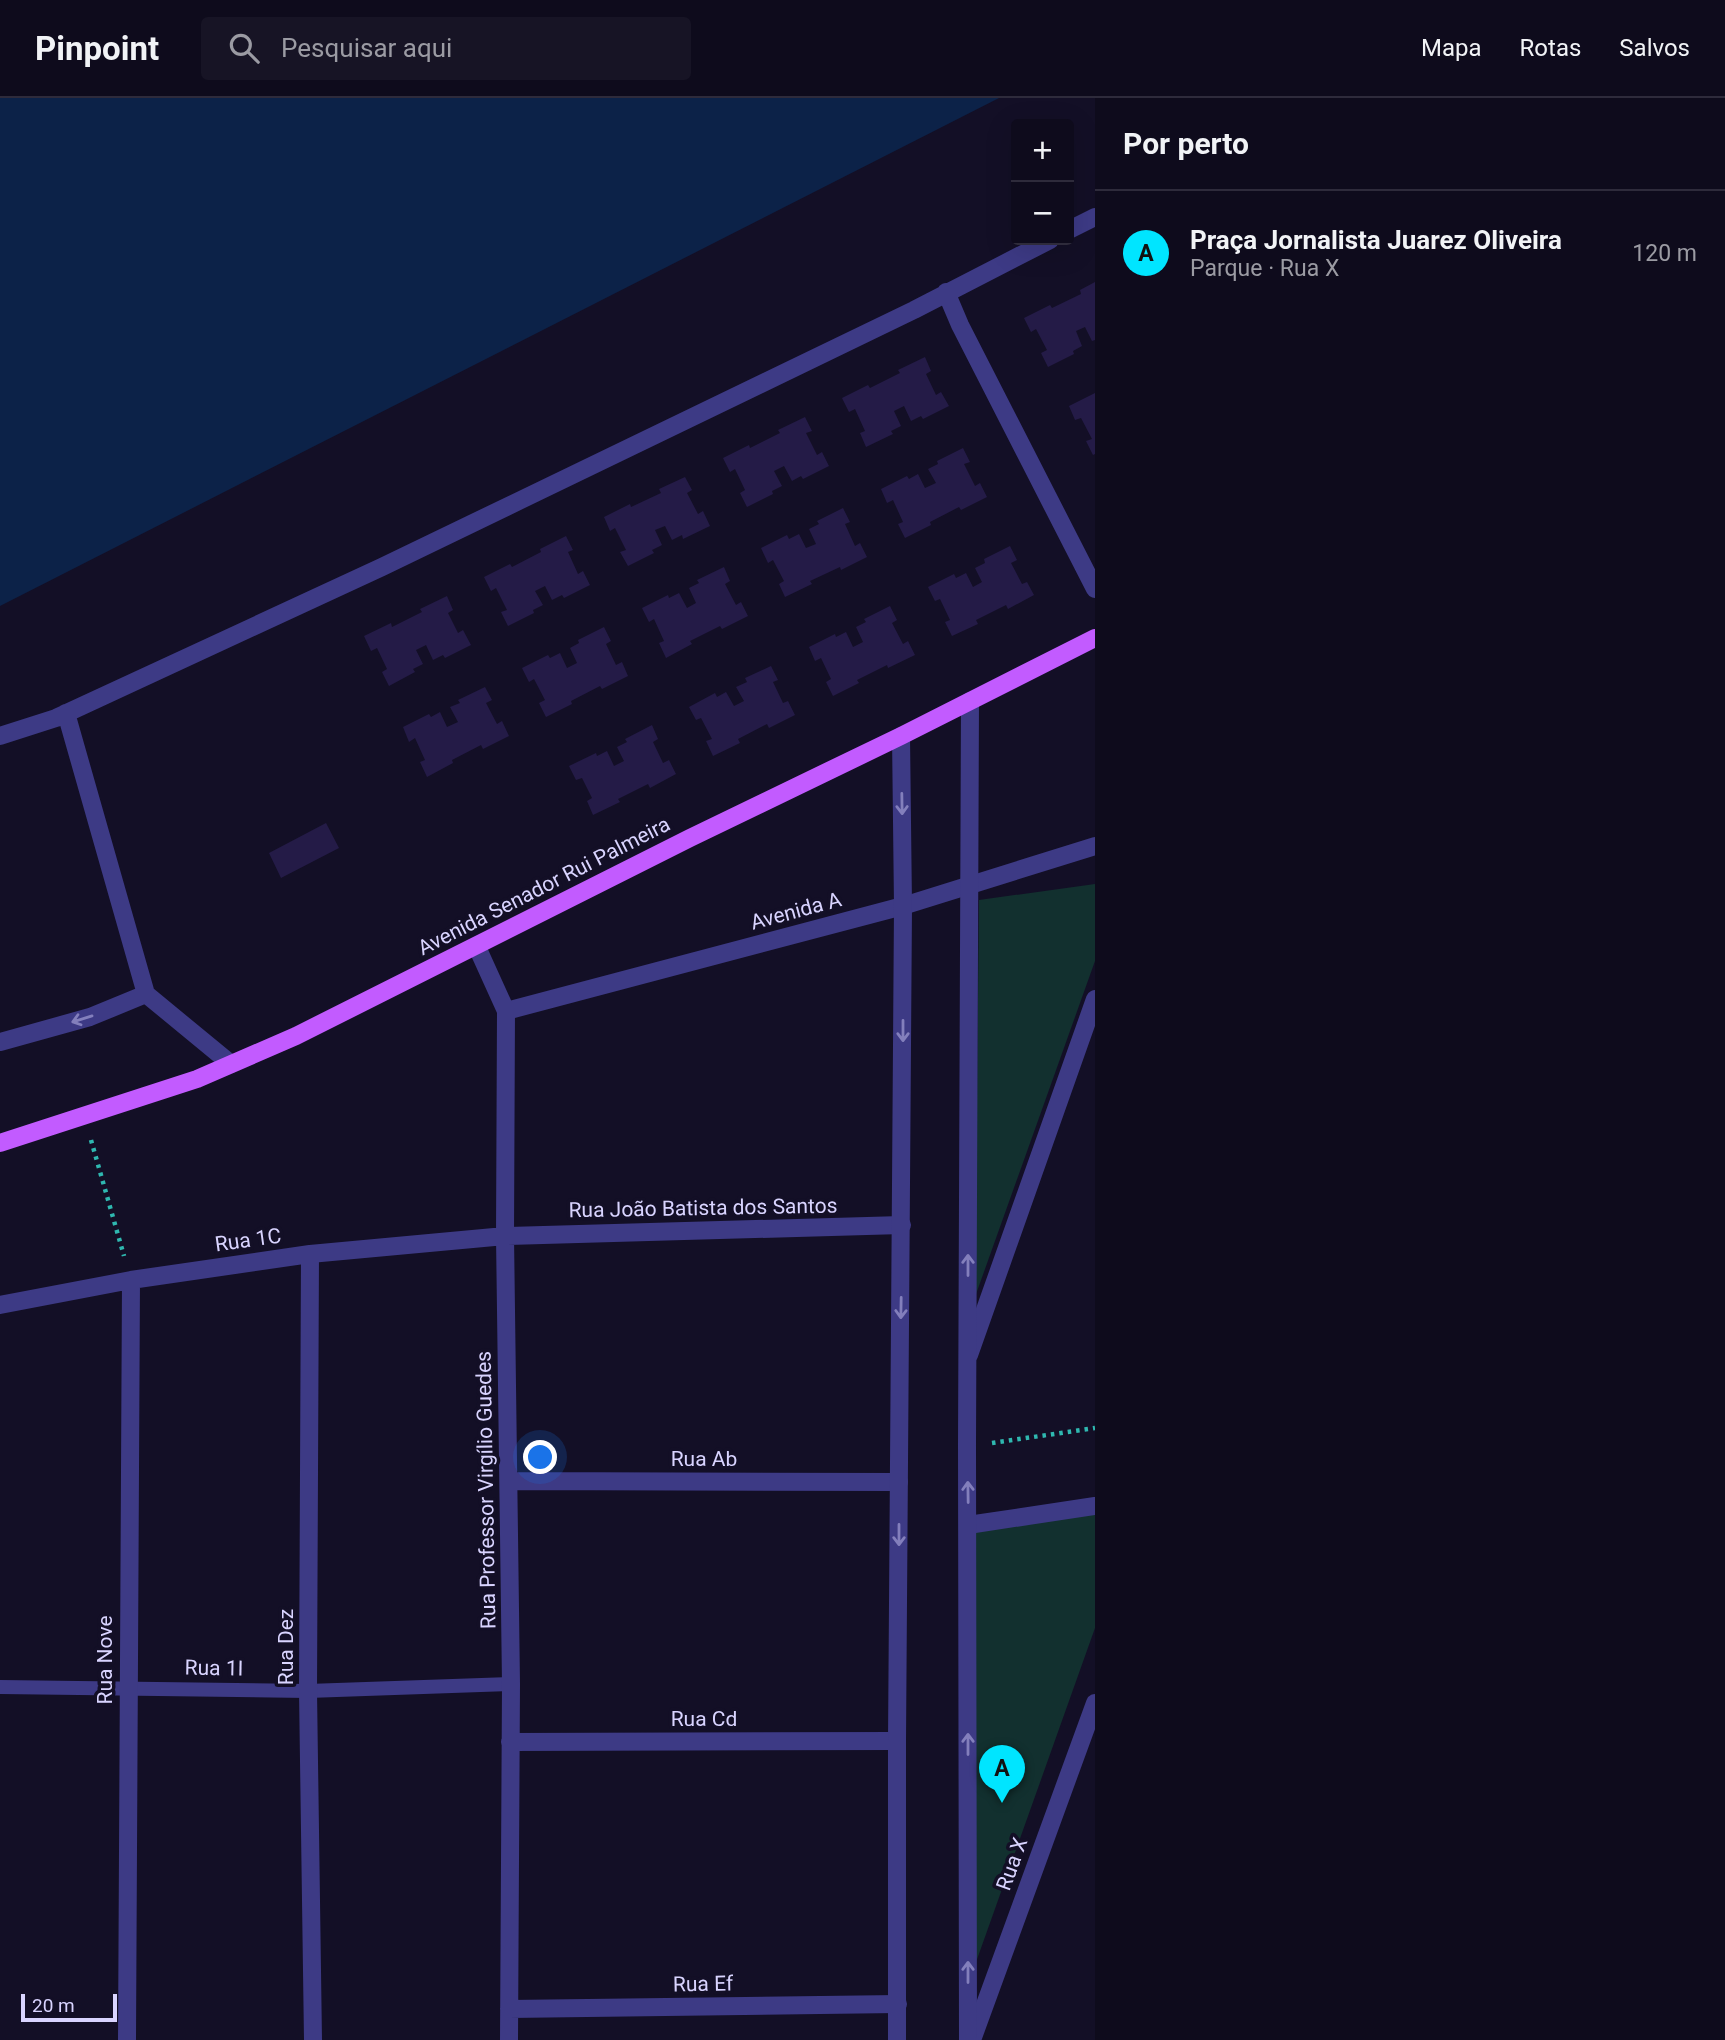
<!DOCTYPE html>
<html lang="pt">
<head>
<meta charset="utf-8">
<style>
  :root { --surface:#0e0b1c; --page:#171425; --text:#f1f3f6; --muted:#9b9ba3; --line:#2e2b3b; --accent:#00e5ff }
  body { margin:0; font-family:Roboto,sans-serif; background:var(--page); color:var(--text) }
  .controls { position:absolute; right:21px; top:21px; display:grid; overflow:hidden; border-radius:7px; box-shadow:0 7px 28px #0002 }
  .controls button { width:63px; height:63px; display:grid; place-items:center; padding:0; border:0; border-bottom:2px solid var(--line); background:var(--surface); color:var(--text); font:35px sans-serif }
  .scale { position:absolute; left:21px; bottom:18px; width:96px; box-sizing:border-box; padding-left:7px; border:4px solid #d9d4ff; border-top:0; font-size:19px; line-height:24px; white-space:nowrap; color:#d9d4ff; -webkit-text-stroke:5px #130f26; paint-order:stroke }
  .you { position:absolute; left:541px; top:1360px; width:24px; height:24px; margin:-18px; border:5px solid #fff; border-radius:50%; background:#1a73e8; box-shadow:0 0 0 10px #1a73e833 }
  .badge { display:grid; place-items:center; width:46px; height:46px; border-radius:50%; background:var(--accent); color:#111; font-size:23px; font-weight:700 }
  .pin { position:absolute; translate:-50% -58px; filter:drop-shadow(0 2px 4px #0008) }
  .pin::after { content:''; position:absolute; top:37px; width:24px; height:21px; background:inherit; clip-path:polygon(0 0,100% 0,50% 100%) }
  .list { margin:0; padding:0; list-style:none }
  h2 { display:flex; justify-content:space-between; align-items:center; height:91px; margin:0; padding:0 28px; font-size:30px }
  h2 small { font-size:23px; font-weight:400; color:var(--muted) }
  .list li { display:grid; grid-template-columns:46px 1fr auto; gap:21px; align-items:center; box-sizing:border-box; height:126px; padding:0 28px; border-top:2px solid var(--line) }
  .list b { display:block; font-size:26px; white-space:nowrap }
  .list p { margin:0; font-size:23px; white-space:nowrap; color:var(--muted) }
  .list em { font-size:23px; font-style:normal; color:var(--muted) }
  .icon { flex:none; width:38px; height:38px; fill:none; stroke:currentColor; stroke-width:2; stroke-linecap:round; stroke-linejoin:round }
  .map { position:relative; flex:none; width:1095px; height:1942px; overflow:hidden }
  header { display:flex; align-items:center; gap:42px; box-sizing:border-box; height:98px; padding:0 35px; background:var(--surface); border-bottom:2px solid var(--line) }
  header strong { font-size:33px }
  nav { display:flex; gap:38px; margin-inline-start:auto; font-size:24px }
  .search { width:490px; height:63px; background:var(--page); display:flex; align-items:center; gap:18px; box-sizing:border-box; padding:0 24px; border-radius:7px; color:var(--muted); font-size:26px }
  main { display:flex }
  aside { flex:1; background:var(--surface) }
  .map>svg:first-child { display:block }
  .green { fill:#12302f }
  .water { fill:#0c2248 }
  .building { fill:#241b47 }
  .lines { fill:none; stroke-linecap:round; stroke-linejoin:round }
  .path { stroke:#2fb8b0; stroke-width:4.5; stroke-dasharray:3.5 5; stroke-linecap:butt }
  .service { stroke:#3d3a85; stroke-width:14 }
  .minor { stroke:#3d3a85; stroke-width:18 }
  .tertiary { stroke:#3d3a85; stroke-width:18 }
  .primary { stroke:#c25bff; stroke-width:18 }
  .oneway { stroke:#837fbc }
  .labels { text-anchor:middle; stroke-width:7; stroke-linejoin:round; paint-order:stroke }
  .street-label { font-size:21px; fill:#d9d4ff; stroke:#130f26 }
</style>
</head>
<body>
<header>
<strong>Pinpoint</strong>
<div class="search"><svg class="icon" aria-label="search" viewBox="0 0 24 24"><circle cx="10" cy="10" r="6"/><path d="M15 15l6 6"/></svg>Pesquisar aqui</div>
<nav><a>Mapa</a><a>Rotas</a><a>Salvos</a></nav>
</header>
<main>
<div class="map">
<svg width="1095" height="1942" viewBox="0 0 1095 1942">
  <rect width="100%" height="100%" fill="#130f26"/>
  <path class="green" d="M1095,786V863L975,1199L979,802Z
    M1095,1413V1530L970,1881L975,1429Z"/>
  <path class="water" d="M0,0H999L0,508Z"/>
  <path class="building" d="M1095,184V242L1092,243L1085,229L1076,233L1082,248L1073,253L1074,256L1048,269L1041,255L1047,252L1036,231L1031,234L1024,220L1050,207L1052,210L1081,196L1080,192Z
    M925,259L931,273L926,276L936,297L941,294L949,308L923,321L921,318L911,323L904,308L894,313L901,328L891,333L893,336L866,349L860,335L865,333L855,311L849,314L842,300L868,287L870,290L900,275L898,272Z
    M1095,295V356L1093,357L1086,343L1092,341L1081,320L1075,322L1069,308Z
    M805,319L812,333L806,335L817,357L822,354L829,368L803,381L801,378L792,383L784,368L774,373L782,388L772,393L773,396L747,409L740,395L745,392L735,371L730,374L723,360L749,347L750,350L780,335L778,332Z
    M963,350L970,364L964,366L975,388L980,385L987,399L961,412L959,409L930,424L931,427L905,440L898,426L903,424L893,402L887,405L881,391L907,378L909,381L918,376L925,390L936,385L928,371L938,366L937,363Z
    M685,379L692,392L687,395L698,416L703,413L710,428L683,441L682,437L672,442L665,428L655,432L662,447L652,452L654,455L628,468L620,454L626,452L615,430L610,433L604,419L630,406L631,409L661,395L659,391Z
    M843,410L850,424L845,426L855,448L860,445L867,459L841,472L840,469L810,483L812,486L785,499L779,486L784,483L773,462L768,465L761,450L787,437L789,441L799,436L806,450L816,446L809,431L819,426L817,423Z
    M566,438L573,452L568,454L578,476L583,473L590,487L564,500L562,497L552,502L545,488L535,493L543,507L533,512L534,515L508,528L501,514L507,512L496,490L491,493L484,479L510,466L512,469L541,454L540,451Z
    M1010,448L1017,462L1011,465L1022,486L1027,484L1034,497L1008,511L1006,507L976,522L978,526L952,538L945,524L950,522L940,501L935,503L928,489L954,476L956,480L966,475L973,489L982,484L975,470L985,465L984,461Z
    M724,469L730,483L725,486L736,507L741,504L748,518L722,531L720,528L690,543L692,546L666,560L659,545L664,543L654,521L649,524L642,510L668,497L669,500L679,495L687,510L696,505L689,490L699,485L697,482Z
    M447,498L453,512L448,515L458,535L463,532L471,547L445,560L443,557L433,562L426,547L416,552L423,566L413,571L415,574L389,588L382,574L387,571L377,550L371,553L364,538L391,525L392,529L422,514L420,511Z
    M890,508L897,522L892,525L903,546L908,543L915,557L888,570L887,567L857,582L859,585L833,598L826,584L831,581L821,560L815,563L809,549L835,536L836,539L846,534L853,549L863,544L856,529L866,524L864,521Z
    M604,529L611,543L606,546L616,567L622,564L628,578L602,591L600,588L571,603L572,606L546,619L539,605L545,602L534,581L529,584L522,570L548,557L550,560L560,555L567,570L577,565L570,550L579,545L578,542Z
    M771,568L778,582L773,584L783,605L788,603L795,617L769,630L767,626L738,641L740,645L713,658L706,643L712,641L701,620L696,622L689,609L715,595L717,599L726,594L734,608L744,603L736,589L747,584L745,580Z
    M485,589L492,602L486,605L497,626L502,623L509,638L483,651L481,647L452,662L453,665L427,679L420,664L425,662L415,640L409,644L403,629L429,616L431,619L440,614L447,629L458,624L450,609L460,605L458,602Z
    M652,627L658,641L653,644L663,665L669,662L676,676L650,690L648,686L618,701L620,704L593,717L587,703L592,700L582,680L576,682L569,668L596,655L597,658L607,653L614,668L624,663L617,649L627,644L625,641Z
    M326,725L339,750L281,780L269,755Z"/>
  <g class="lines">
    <path class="path" d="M91,1042L124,1158
      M992,1345L1095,1330"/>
    <path class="service" d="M0,1589L308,1593L511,1586"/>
    <path class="minor" d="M1069,132L1095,119
      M946,194L960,227L1095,491
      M66,615L146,896L231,966
      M0,638L56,620L382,469L914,212L1050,142
      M477,849L506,913L505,1138L511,1586L509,1942
      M506,913L903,808L1095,748
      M0,944L90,919L146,896
      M310,1156L308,1593L313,1942
      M0,1207L131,1182L310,1156L505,1138L902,1127
      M969,1257L1095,901
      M509,1383L899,1384
      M968,1427L1095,1408
      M510,1644L897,1643
      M509,1911L898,1906
      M127,1942L131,1182
      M972,1942L1095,1605"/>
    <path class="tertiary" d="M897,1942V1643L903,808L901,638
      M968,1942L967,1348L970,603"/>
    <path class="primary" d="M0,1045L197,981L296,938L690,740L901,638L1095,540"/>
  </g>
  <defs><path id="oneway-shaft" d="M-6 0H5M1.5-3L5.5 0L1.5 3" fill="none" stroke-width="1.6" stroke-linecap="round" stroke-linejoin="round" transform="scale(1.75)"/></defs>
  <g class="oneway">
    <use href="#oneway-shaft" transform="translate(902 706) rotate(89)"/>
    <use href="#oneway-shaft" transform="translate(82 921) rotate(163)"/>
    <use href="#oneway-shaft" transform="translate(903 933) rotate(90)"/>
    <use href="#oneway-shaft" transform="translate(968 1167) rotate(-90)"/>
    <use href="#oneway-shaft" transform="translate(901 1210) rotate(91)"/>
    <use href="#oneway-shaft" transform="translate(968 1394) rotate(-91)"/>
    <use href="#oneway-shaft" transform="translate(899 1437) rotate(90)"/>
    <use href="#oneway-shaft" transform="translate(968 1646) rotate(-90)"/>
    <use href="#oneway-shaft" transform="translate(968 1874) rotate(-90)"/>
  </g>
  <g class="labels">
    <g class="street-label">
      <text transform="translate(544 788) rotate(-27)" y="7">Avenida Senador Rui Palmeira</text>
      <text transform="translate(796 813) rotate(-15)" y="7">Avenida A</text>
      <text transform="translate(703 1110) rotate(-1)" y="7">Rua João Batista dos Santos</text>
      <text transform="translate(248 1142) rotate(-8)" y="7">Rua 1C</text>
      <text x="704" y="1368">Rua Ab</text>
      <text transform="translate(486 1392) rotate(-91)" y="7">Rua Professor Virgílio Guedes</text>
      <text transform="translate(286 1549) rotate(-90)" y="7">Rua Dez</text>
      <text transform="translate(105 1562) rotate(-90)" y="7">Rua Nove</text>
      <text transform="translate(214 1570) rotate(1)" y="7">Rua 1I</text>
      <text x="704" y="1628">Rua Cd</text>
      <text transform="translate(1012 1766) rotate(-70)" y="7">Rua X</text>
      <text transform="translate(703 1886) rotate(-1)" y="7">Rua Ef</text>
    </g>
  </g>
</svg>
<div class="controls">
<button>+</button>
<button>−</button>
</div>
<div class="scale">20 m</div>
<div class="you"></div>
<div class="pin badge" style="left:1002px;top:1705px">A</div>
</div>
<aside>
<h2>Por perto<small></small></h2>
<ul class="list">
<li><span class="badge">A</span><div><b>Praça Jornalista Juarez Oliveira</b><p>Parque · Rua X</p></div><em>120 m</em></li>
</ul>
</aside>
</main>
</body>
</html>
